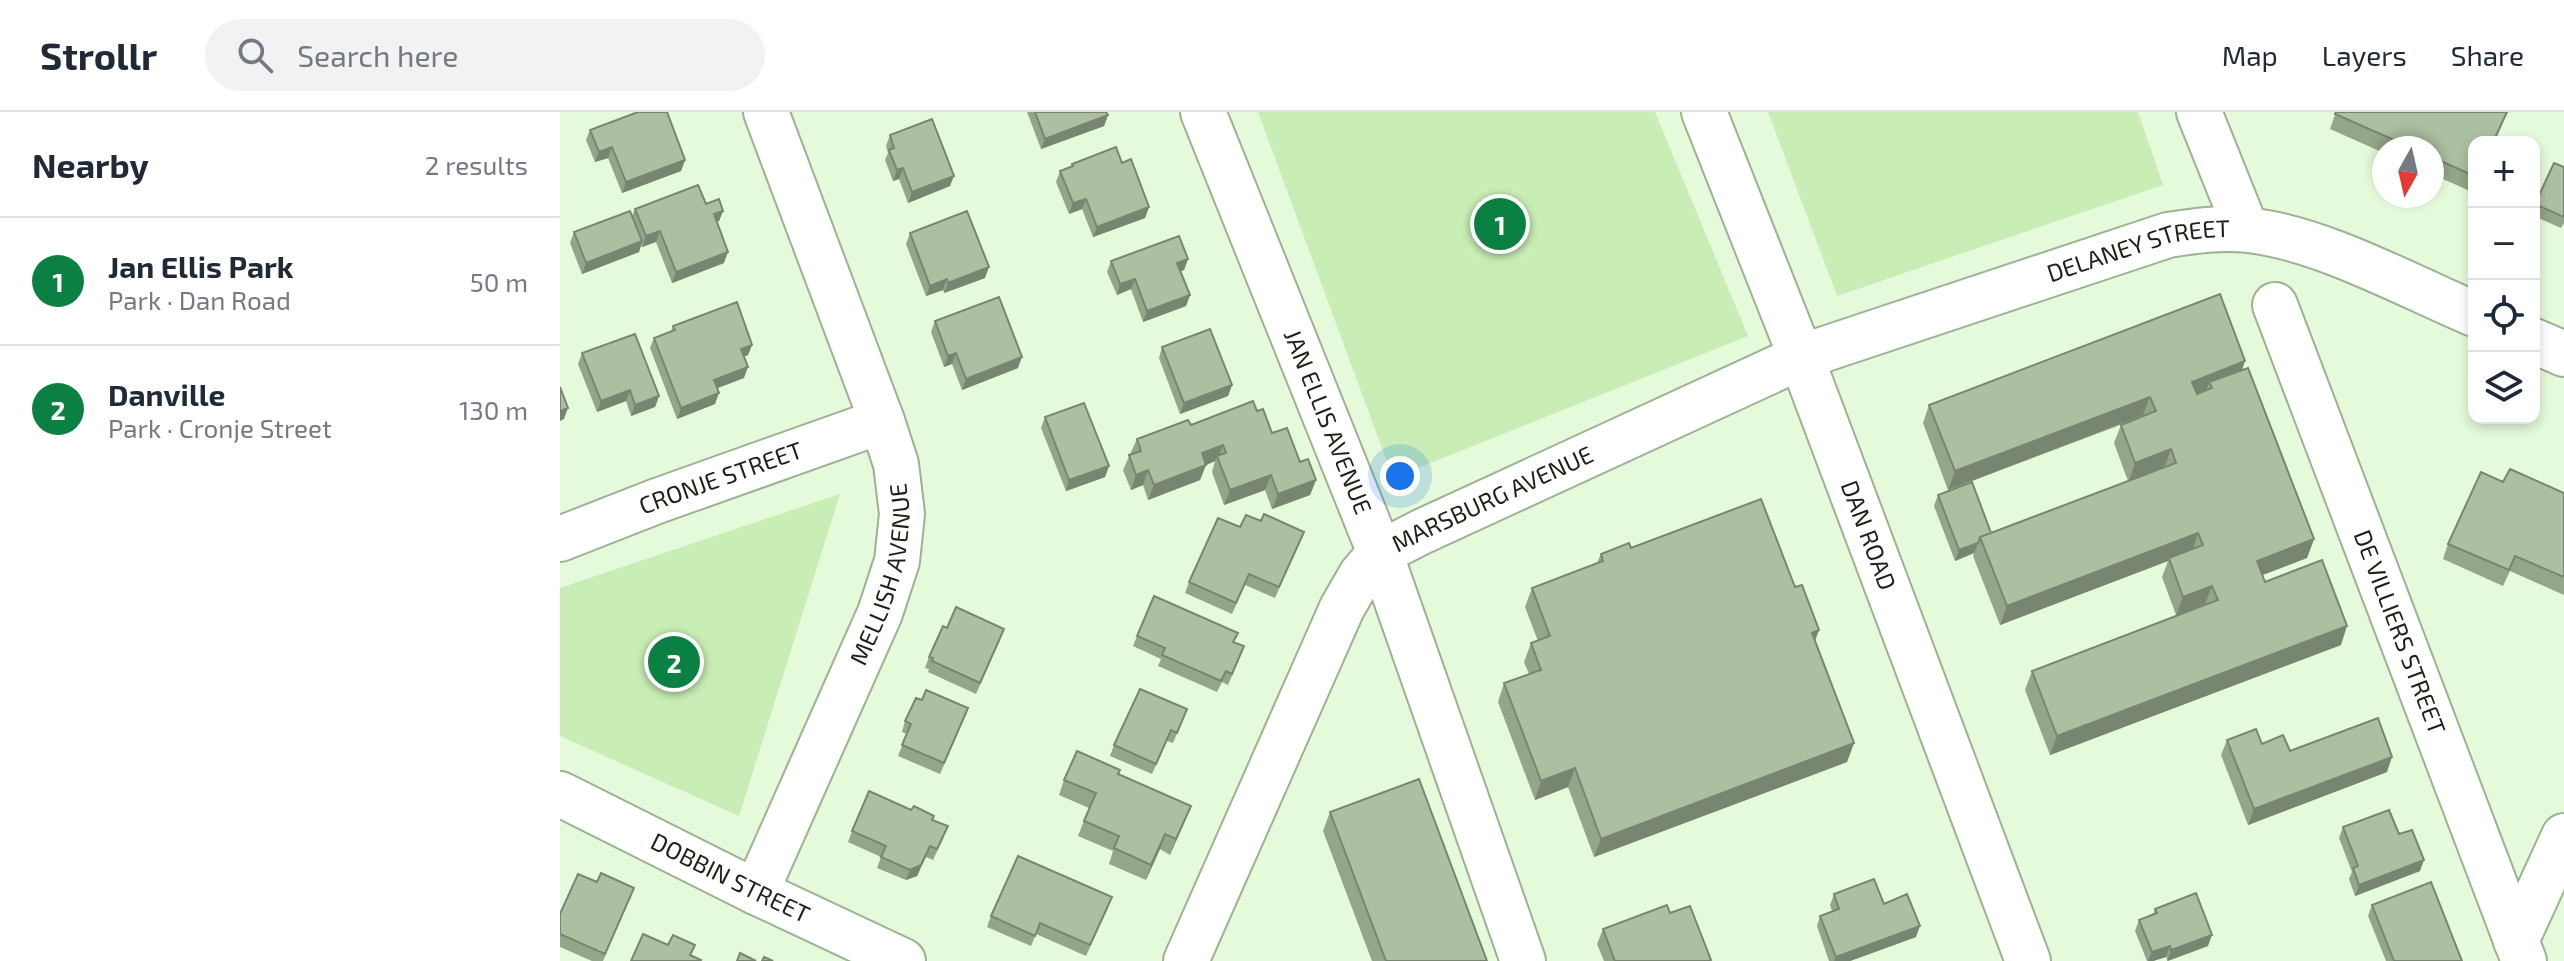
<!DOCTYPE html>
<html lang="en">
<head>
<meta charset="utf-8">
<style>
  :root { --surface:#fff; --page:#f2f2f3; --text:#1f2937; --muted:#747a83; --line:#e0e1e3; --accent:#0b8043 }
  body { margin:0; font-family:"Exo 2",sans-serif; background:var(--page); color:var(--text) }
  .controls { position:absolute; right:24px; top:24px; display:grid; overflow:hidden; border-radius:16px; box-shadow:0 4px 12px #0003 }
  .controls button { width:72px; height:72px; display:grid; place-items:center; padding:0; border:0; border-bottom:2px solid var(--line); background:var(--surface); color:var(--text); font:40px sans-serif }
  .compass { position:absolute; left:1812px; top:24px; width:72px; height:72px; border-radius:50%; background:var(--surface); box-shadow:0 4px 12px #0003; rotate:188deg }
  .you { position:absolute; left:840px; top:364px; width:28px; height:28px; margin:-20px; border:6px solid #fff; border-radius:50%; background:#1a73e8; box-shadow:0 0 0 12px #1a73e833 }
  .badge { display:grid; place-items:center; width:52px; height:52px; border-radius:50%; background:var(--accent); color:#fff; font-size:26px; font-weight:700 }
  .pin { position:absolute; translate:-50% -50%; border:4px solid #fff; box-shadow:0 2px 8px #0006 }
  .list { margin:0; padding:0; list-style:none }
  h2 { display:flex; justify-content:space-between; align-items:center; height:104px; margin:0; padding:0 32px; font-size:34px }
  h2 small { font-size:26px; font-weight:400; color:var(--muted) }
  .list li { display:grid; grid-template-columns:52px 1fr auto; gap:24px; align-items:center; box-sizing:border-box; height:128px; padding:0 32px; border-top:2px solid var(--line) }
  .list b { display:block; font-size:30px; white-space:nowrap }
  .list p { margin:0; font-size:26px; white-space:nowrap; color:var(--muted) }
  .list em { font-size:26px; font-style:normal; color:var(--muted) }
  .icon { flex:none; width:44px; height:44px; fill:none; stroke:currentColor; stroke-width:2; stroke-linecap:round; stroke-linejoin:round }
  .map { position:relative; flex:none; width:2004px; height:849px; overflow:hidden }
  header { display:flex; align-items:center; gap:48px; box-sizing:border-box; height:112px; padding:0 40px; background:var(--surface); border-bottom:2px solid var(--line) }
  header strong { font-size:38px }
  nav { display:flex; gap:44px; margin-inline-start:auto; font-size:28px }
  .search { width:560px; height:72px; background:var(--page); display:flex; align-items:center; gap:20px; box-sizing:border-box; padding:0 28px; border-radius:44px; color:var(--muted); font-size:30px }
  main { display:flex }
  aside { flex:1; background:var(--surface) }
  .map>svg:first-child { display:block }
  .green { fill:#c9eeb5 }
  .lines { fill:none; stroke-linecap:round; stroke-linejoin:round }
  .minor-casing { stroke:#9db193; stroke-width:48 }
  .minor { stroke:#fff; stroke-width:44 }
  .wall { fill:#94a58a }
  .shaded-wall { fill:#788671 }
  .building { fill:#acc0a1; stroke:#788671; stroke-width:2 }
  .labels { text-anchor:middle; stroke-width:8; stroke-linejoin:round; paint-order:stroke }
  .street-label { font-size:24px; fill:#1a2216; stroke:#e5fada }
</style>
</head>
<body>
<header>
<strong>Strollr</strong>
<div class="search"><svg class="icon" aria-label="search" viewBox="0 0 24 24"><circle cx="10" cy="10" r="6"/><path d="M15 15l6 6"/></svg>Search here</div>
<nav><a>Map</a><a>Layers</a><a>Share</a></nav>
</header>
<main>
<aside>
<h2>Nearby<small>2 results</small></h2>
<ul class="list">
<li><span class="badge">1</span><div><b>Jan Ellis Park</b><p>Park · Dan Road</p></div><em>50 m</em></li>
<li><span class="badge">2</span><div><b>Danville</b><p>Park · Cronje Street</p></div><em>130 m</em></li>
</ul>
</aside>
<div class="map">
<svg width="2004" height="849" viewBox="0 0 2004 849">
  <rect width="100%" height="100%" fill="#e5fada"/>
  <path class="green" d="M698,0H1095L1188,224L833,366Z
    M1208,0H1578L1603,73L1277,184Z
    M280,382L179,704L0,624V476Z"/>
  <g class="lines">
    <defs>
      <g id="minor">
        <path id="s1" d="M643,0L820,441L963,849"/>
        <path id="s2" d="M1144,0L1241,245L1468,849"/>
        <path d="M1639,0L1686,117"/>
        <path id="s3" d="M1715,193L1964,849"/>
        <path d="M1974,229L2004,242"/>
        <path id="s4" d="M0,427L97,389L322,309"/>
        <path id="s5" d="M0,682L196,780L343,849"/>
        <path id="s6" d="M196,780L320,501L337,449L342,402L336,352L322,309L206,0"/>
        <path d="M1956,829L2004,724"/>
        <path id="s7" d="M626,849L782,496L801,463L820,441L861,420L1241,245L1608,123C1634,119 1661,115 1688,118C1761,126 1846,173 1914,202"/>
      </g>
    </defs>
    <use href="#minor" class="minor-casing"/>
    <use href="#minor" class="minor"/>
  </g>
  <path class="wall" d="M467,0H546L548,3L544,14L481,37Z
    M1776,0H1947L1935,30H1914V76L1912,80L1872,62V36H1824V41L1770,17Z
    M30,18L125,48L121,59L62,81L48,46L35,50L26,28Z
    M330,23L390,74L348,91L339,67L333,69L325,48L328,41L326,34Z
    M562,51L589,95L585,106L533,125L522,97L509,102L496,70L500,59L511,55L512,52Z
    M1994,51L2004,55V111L2001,116L1974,104V95Z
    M146,92L163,99L159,109L157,110L164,151L112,171L96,130L82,135L81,134L79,140L22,162L10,131L14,120L72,104L75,97Z
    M350,121L425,166L384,181L383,178L366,184L346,132Z
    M628,147L624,158L620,159L630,183L626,194L583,210L571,177L557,183L547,160L551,149Z
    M375,209L458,256L402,278L392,252L384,255L371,220Z
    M113,214L192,233L188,243L184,245V266L157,276L155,292L117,307L90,236L94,226L111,219Z
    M602,235L672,273L668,284L620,302L599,246Z
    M22,241L99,284L95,295L71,304L66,289L37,300L18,252Z
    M1682,258L1754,427L1747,446L1702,463L1705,470L1781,533L1490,643L1465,578L1472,559L1645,492L1616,503L1602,465L1608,449L1440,513L1413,444L1414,441L1395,449L1374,394L1378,383L1431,421L1568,369L1554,331L1561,313L1584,304L1388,378L1363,311L1369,293Z
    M697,299L712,321L756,368L750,383L712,397L705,378L664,393L652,360L655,349L646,353L640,368L588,388L583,373L571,378L563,358L577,327L631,313Z
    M485,305L549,354L545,365L506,379L481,316Z
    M1943,370L2004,381V483L1950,459L1943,474L1883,447L1888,432Z
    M701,409L744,420L715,486L685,473L672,502L625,481L629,470L680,415Z
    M1071,436L1255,529L1294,631L1287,650L1034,745L1008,675L975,688L938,590L944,571L969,562L964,550L971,531L978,529L965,495L972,476L1037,451L1041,442Z
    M387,516L440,528L416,582L368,560L369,557L365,556L369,545Z
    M678,521L674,530L680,545L668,573L662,570L657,580L598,554L601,547L573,534L577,524Z
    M627,597L613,631L607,629L592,662L550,644L554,633Z
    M404,607L380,662L338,644L347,622L342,620L345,609Z
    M1667,628L1702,632L1730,639L1827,660L1688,713L1661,643Z
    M559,662L631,694L610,743L600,737L586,768L549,752L553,739L518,724L529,696L499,683L504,668Z
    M770,700L927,849H812L763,719Z
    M372,708L384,725L373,748L366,745L357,764L346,768L317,756L321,745L288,730L292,719Z
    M1783,715L1839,722L1860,759L1795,784L1789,767L1792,760L1779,726Z
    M74,776L43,849H32L0,835V802Z
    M1274,782L1324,792L1356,825L1290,849H1269L1257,814L1260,804L1272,799L1270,793Z
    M1812,793L1902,849H1826L1808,804Z
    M548,796L526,844L476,822L471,834L427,815L431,804Z
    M1595,797L1648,834L1608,849L1606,845L1593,849H1587L1575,819L1579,808L1593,803Z
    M1110,801L1151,849H1044L1037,832L1043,817Z"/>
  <path class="shaded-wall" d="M548,3L544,14L481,37L485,27Z
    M52,35L48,46L35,50L39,40Z
    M125,48L121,59L62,81L66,70Z
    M343,56L339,67L333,69L337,58Z
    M394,64L390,74L348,91L352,80Z
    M526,87L522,97L509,102L513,91Z
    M589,95L585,106L533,125L537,115Z
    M163,99L159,109L150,113L154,102Z
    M100,119L96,130L82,135L86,124Z
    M82,129L79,140L22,162L26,151Z
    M168,140L164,151L112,171L116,160Z
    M628,147L624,158L613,162L617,151Z
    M429,155L425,166L384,181L388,171Z
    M387,167L383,178L366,184L370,174Z
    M575,167L571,177L557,183L560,172Z
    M630,183L626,194L583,210L587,199Z
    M192,233L188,243L177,247L181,237Z
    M396,241L392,252L384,255L388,244Z
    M462,245L458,256L402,278L406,267Z
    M1685,249L1679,268L1649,270L1646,280L1625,288L1632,270Z
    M188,255L184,266L150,279L154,268Z
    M672,273L668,284L620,302L624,291Z
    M70,278L66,289L37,300L41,289Z
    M159,281L155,292L117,307L121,296Z
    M99,284L95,295L71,304L75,293Z
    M1590,285L1583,303L1388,378L1395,359Z
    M8,296L4,307L0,309V299Z
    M663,333L658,347L657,344L655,349L646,353L640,368L588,388L594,373L642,341Z
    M1611,337L1604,356L1569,369L1575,351Z
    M549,354L545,365L506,379L509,368Z
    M588,358L583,373L571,378L576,363Z
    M711,363L705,378L664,393L670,378Z
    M756,368L750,383L712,397L718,382Z
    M1638,421L1632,440L1609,446L1608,449L1440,513L1447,494Z
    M1754,427L1747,446L1690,468L1697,449Z
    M1418,431L1414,441L1395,449L1399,438Z
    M1652,474L1645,492L1616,503L1623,485Z
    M1787,514L1781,533L1490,643L1497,624Z
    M1259,518L1252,537V521Z
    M1294,631L1287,650L1034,745L1041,727Z
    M1832,645L1827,660L1688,713L1694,697Z
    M1015,656L1008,675L975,688L981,669Z
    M631,694L625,709L610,743L616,727Z
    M605,722L600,737L586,768L591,753Z
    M370,734L357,764L346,768L350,758Z
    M1864,748L1860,759L1795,784L1799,773Z
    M1360,814L1356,825L1290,849H1274L1276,845Z
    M1652,823L1648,834L1607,849L1611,838Z
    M1610,834L1606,845L1593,849H1588L1592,840Z"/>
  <path class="building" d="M78,0H107L125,48L66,70L52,35L39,40L30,18Z
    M475,0H546L548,3L485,27Z
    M1776,0H1947L1933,30H1914V64L1872,45V36H1852L1775,2Z
    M372,7L394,64L352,80L343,56L337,58L329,38L334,36L330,23Z
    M556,35L562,51L571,47L589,95L537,115L526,87L513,91L500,59L513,54L512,52Z
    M1994,51L2004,55V105L1975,92Z
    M138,73L146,92L159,87L163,99L154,102L168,140L116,160L100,119L86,124L75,97Z
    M70,99L82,129L26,151L14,120Z
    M407,99L429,155L388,171L387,167L370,174L350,121Z
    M619,124L628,147L617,151L630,183L587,199L575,167L560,172L551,149Z
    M1660,182L1685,249L1632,270L1637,282L1652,276L1649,270L1688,256L1754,427L1697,449L1705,470L1762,448L1787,514L1497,624L1472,559L1658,488L1652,474L1623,485L1609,446L1643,433L1638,421L1447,494L1420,425L1616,351L1611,337L1575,351L1561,313L1596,299L1590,285L1395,359L1369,293Z
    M439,185L462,245L406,267L396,241L388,244L375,209Z
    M177,190L192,233L181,237L188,255L154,268L159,281L121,296L94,226L115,218L113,214Z
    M650,217L672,273L624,291L602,235Z
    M75,222L99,284L75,293L70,278L41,289L22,241Z
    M0,275L8,296L0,299Z
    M693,289L697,299L703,297L712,321L727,316L740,350L748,347L756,368L718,382L711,363L670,378L657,344L666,341L663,333L642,341L646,353L594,373L588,358L576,363L569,343L581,339L577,327L628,308L631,313Z
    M524,291L549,354L509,368L485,305Z
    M1950,357L2004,381V465L1955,444L1949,458L1888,432L1921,360L1943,370Z
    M1412,370L1431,421L1420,425L1418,431L1399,438L1378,383Z
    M1201,387L1235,475L1242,473L1259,518L1252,521L1294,631L1041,727L1015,656L981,669L944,571L981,558L971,531L990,524L972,476L1043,449L1041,442L1069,431L1071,436Z
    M704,402L744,420L719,475L689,462L676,491L629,470L658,406L680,415L686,403L701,409Z
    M594,484L678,521L673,530L684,534L672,562L666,559L661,569L602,543L605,536L577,524Z
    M396,495L444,517L420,571L372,549L373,546L369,545L383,514L387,516Z
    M580,577L627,597L617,621L611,618L596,652L554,633Z
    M366,578L408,596L384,651L342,633L351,612L345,609L356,586L362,588Z
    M1818,606L1832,645L1694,697L1667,628L1696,617L1702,632L1723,623L1730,639Z
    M517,639L560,658L558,662L631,694L616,727L605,722L591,753L554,736L559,724L524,709L536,681L504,668Z
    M859,667L927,849H826L770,700Z
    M309,679L351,698L354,694L374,704L372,708L388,714L377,737L370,734L361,753L350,758L321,745L326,734L292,719Z
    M1829,698L1839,722L1852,718L1864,748L1799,773L1793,756L1798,754L1783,715Z
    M458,744L552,785L530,833L480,811L475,824L431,804Z
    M41,761L74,776L45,842L0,822V802L18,762L37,770Z
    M1314,767L1324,792L1347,782L1360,814L1276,845L1260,804L1279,797L1274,782Z
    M1871,770L1902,849H1834L1812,793Z
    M1636,781L1652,823L1611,838L1610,834L1592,840L1579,808L1597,801L1595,797Z
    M1107,793L1110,801L1130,794L1151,848L1149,849H1055L1043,817Z
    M83,822L108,833L113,823L135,833L130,843L141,848L140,849H71Z
    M180,841L196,849H177Z
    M204,845L213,849H202Z"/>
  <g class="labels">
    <g class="street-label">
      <text dy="8" stroke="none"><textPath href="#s7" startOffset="1272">DELANEY STREET</textPath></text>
      <text dy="8" stroke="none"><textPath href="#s1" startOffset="334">JAN ELLIS AVENUE</textPath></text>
      <text dy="8" stroke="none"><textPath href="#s4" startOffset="172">CRONJE STREET</textPath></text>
      <text dy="8" stroke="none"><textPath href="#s7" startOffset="578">MARSBURG AVENUE</textPath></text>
      <text dy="8" stroke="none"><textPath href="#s2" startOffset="454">DAN ROAD</textPath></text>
      <text dy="8" stroke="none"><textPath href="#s6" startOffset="344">MELLISH AVENUE</textPath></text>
      <text dy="8" stroke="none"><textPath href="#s3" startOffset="350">DE VILLIERS STREET</textPath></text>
      <text dy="8" stroke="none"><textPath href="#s5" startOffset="190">DOBBIN STREET</textPath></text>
    </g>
  </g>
</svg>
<div class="controls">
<button>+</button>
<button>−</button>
<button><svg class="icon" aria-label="locate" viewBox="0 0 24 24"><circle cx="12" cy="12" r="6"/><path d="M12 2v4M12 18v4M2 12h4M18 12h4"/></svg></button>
<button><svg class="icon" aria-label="layers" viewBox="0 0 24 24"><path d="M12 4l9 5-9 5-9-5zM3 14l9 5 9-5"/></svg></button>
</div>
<svg class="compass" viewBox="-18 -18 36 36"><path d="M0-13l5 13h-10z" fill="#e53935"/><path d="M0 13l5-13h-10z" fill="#747a83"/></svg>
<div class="you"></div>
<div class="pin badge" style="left:940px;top:112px">1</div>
<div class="pin badge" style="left:114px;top:550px">2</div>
</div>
</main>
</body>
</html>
